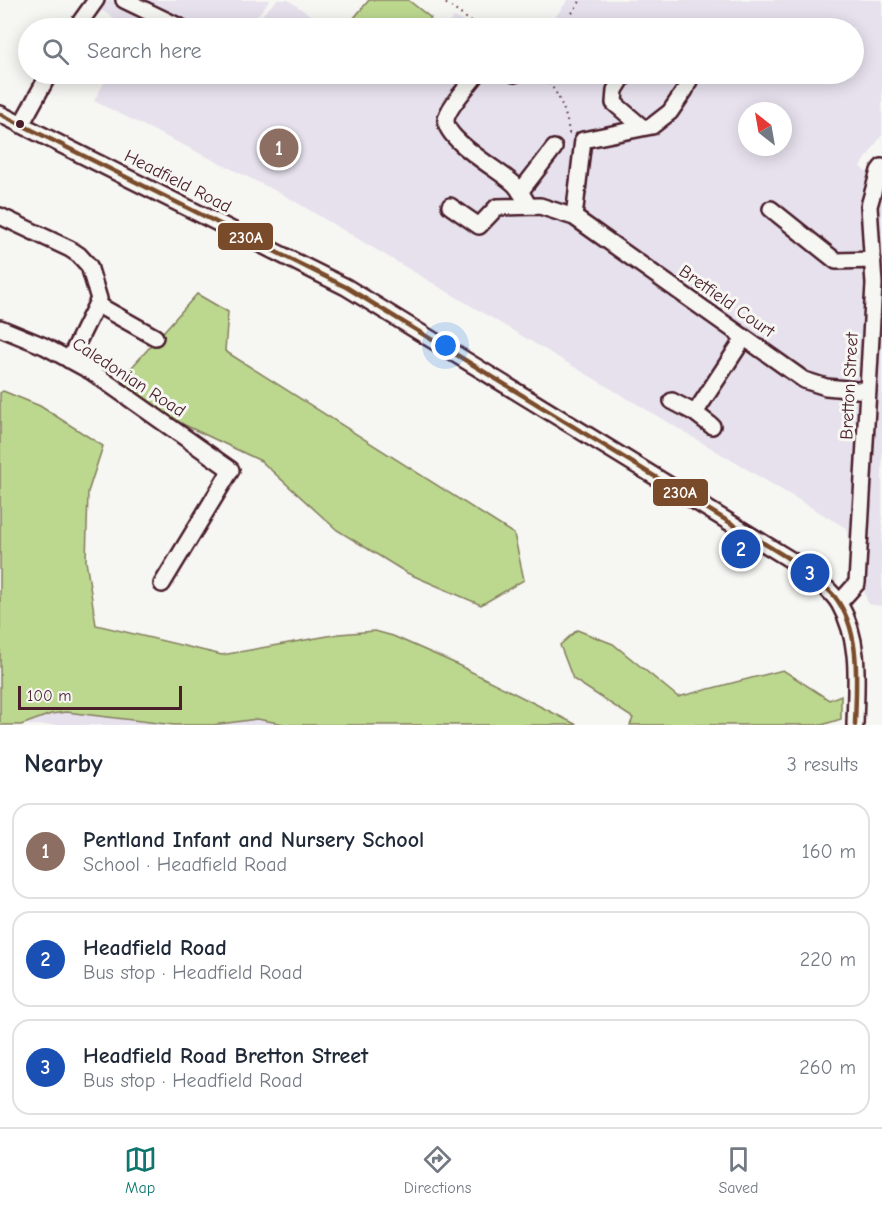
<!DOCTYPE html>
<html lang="en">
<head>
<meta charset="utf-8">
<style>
  :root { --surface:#fff; --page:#f6f6f7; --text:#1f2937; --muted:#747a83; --line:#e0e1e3; --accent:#0f766e }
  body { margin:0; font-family:"Comic Neue",sans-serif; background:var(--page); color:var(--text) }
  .compass { position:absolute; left:738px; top:102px; width:54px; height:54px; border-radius:50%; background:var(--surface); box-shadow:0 3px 15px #0003; rotate:329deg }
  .scale { position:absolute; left:18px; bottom:15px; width:164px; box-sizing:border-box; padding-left:6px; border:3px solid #4a1f2b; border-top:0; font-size:16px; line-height:21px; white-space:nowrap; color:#4a1f2b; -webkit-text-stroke:4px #f6f6f2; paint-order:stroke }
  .you { position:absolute; left:446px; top:346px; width:21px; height:21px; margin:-15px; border:4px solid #fff; border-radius:50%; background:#1a73e8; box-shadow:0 0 0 9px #1a73e833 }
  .badge { display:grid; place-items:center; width:39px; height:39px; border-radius:50%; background:var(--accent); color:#fff; font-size:20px; font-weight:700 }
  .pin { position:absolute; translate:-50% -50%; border:3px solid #fff; box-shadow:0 2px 6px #0006 }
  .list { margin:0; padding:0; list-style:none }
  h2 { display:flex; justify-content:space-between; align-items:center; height:78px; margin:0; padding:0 24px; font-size:26px }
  h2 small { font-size:20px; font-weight:400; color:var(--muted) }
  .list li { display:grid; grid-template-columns:39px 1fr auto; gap:18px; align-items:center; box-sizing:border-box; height:96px; margin:0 12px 12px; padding:0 12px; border:2px solid var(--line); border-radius:18px }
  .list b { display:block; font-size:22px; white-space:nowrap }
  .list p { margin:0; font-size:20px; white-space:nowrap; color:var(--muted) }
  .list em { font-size:20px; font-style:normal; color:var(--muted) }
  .icon { flex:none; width:33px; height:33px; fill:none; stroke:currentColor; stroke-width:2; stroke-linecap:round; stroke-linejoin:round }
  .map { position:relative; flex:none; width:882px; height:725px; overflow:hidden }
  .search { position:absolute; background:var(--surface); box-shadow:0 3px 15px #0003; left:18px; right:18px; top:18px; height:66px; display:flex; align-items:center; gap:15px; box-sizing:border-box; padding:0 21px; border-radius:33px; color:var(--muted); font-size:22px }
  .sheet { height:402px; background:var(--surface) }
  nav { display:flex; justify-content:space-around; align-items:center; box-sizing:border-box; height:84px; border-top:2px solid var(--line); background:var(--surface); font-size:16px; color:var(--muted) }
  nav a { display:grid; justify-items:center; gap:3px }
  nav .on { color:var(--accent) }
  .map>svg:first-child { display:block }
  .built { fill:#e6e1ed; fill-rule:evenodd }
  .green { fill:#bcd88f; stroke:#837c5d; stroke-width:1.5 }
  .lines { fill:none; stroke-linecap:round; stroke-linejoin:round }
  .minor-casing { stroke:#4a1f2b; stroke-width:20 }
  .path { stroke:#4a1f2b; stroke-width:2; stroke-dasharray:1.5 4.5; stroke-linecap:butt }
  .minor { stroke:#f6f6f2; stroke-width:15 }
  .bus-1-casing { stroke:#f6f6f2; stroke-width:9 }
  .bus-1 { stroke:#7a4b2a; stroke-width:4.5 }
  .bus-dot { fill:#4a1f2b; stroke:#f6f6f2; stroke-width:2 }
  .labels { text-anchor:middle; stroke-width:6; stroke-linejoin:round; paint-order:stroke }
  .street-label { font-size:18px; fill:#4a1f2b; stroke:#f6f6f2 }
  .line-badge { stroke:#f6f6f2; stroke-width:2 }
  .badge-label { font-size:16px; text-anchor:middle; font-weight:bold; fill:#fff }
</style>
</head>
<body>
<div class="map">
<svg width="882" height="725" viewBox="0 0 882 725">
  <rect width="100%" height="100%" fill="#f6f6f2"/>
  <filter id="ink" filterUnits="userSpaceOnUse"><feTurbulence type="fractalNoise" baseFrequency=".0167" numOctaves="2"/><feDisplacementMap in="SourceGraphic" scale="12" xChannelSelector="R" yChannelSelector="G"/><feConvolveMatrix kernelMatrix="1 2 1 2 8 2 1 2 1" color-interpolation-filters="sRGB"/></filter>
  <g filter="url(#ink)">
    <path class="built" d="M103,0H270L247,28H131L97,8Z
      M277,0H288L329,28H249Z
      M568,0H882V135L860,167L882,185V606L868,604L846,528L284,195L94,101L109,74H393L400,78L404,74H854V28H547ZM747,111H783V147H747Z
      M454,17L481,28H444Z
      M66,712L174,725H21L51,714Z
      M257,719L289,725H213Z"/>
    <path class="green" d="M369,0H408L431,18L421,28H354L349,24Z
      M197,294L228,312L225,351L514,534L524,580L481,605L407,573L337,530L261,461L172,419L116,385Z
      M3,391L40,406L103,446L88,492L86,561L96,625L222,655L339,634L375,631L393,636L452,662L577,725H289L257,719L213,725H174L66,712L51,714L21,725H0V393Z
      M577,630L613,644L678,697L783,670L829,700L841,695V719L822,725H630L633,718L573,679L560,645Z"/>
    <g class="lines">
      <defs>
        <path id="minor" d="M124,0L182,28
          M76,28L96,0
          M477,74C470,84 447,108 446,120C445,140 499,170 513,183C520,189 524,199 529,206
          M514,74H515
          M625,74L615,90L614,103L642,127
          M0,114L346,287L804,568C815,579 833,591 840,605C861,642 856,684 855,725
          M21,125L49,74
          M520,192L554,148
          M450,206L479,226L497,207L540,206L574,217L804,380L826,387L868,391
          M771,209L836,261L873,260
          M0,216L70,249L79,255L89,266L99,299L69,360
          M574,217L583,140L652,126L670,112L685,90L692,74
          M98,305L155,337
          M0,328L44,346L92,372L231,470L162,584
          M672,401L695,413L744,338
          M695,413L712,426
          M839,603L857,583L874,284L869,206L879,171L882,167"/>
      </defs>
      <use href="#minor" class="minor-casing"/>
      <path class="path" d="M441,0L480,28
        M562,28L581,0
        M541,74C558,91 566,109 569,133L573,135"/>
      <use href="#minor" class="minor"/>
      <defs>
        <path id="bus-1" d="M0,114L346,287L804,568C814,578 826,586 835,597C862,632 856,684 855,725"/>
      </defs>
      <use href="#bus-1" class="bus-1-casing"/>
      <use href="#bus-1" class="bus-1"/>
    </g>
  </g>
  <circle class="bus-dot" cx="20" cy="124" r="5"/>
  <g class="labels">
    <g class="street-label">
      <text transform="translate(178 181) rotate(27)" y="6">Headfield Road</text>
      <text transform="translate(727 301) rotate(35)" y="6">Bretfield Court</text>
      <text transform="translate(129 377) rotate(33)" y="6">Caledonian Road</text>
      <text transform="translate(849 386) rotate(-87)" y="6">Bretton Street</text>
    </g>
  </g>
  <g class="line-badge">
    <rect x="217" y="222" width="57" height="29" rx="6" fill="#7a4b2a"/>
    <rect x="652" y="478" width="57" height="29" rx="6" fill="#7a4b2a"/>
  </g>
  <g class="badge-label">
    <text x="246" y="243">230A</text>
    <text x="680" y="498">230A</text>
  </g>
</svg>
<svg class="compass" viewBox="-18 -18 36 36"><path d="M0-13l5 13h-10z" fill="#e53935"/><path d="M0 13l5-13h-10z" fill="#747a83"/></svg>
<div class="scale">100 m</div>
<div class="you"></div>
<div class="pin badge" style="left:279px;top:148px;background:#8d6e63">1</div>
<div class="pin badge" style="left:741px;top:549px;background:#1a4fb4">2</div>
<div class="pin badge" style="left:810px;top:573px;background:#1a4fb4">3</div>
<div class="search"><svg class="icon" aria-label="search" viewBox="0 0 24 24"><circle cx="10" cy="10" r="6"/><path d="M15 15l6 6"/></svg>Search here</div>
</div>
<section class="sheet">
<h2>Nearby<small>3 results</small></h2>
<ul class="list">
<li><span class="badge" style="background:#8d6e63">1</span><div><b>Pentland Infant and Nursery School</b><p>School · Headfield Road</p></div><em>160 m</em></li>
<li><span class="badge" style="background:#1a4fb4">2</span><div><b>Headfield Road</b><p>Bus stop · Headfield Road</p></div><em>220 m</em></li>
<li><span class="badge" style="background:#1a4fb4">3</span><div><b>Headfield Road Bretton Street</b><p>Bus stop · Headfield Road</p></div><em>260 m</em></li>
</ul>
</section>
<nav>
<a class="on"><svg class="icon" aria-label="map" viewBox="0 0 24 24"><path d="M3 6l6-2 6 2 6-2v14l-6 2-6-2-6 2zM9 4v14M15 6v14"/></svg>Map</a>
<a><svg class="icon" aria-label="directions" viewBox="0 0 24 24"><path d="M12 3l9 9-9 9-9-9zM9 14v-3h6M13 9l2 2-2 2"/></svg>Directions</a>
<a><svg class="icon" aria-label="saved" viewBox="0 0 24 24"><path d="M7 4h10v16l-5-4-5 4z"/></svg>Saved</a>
</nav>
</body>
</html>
